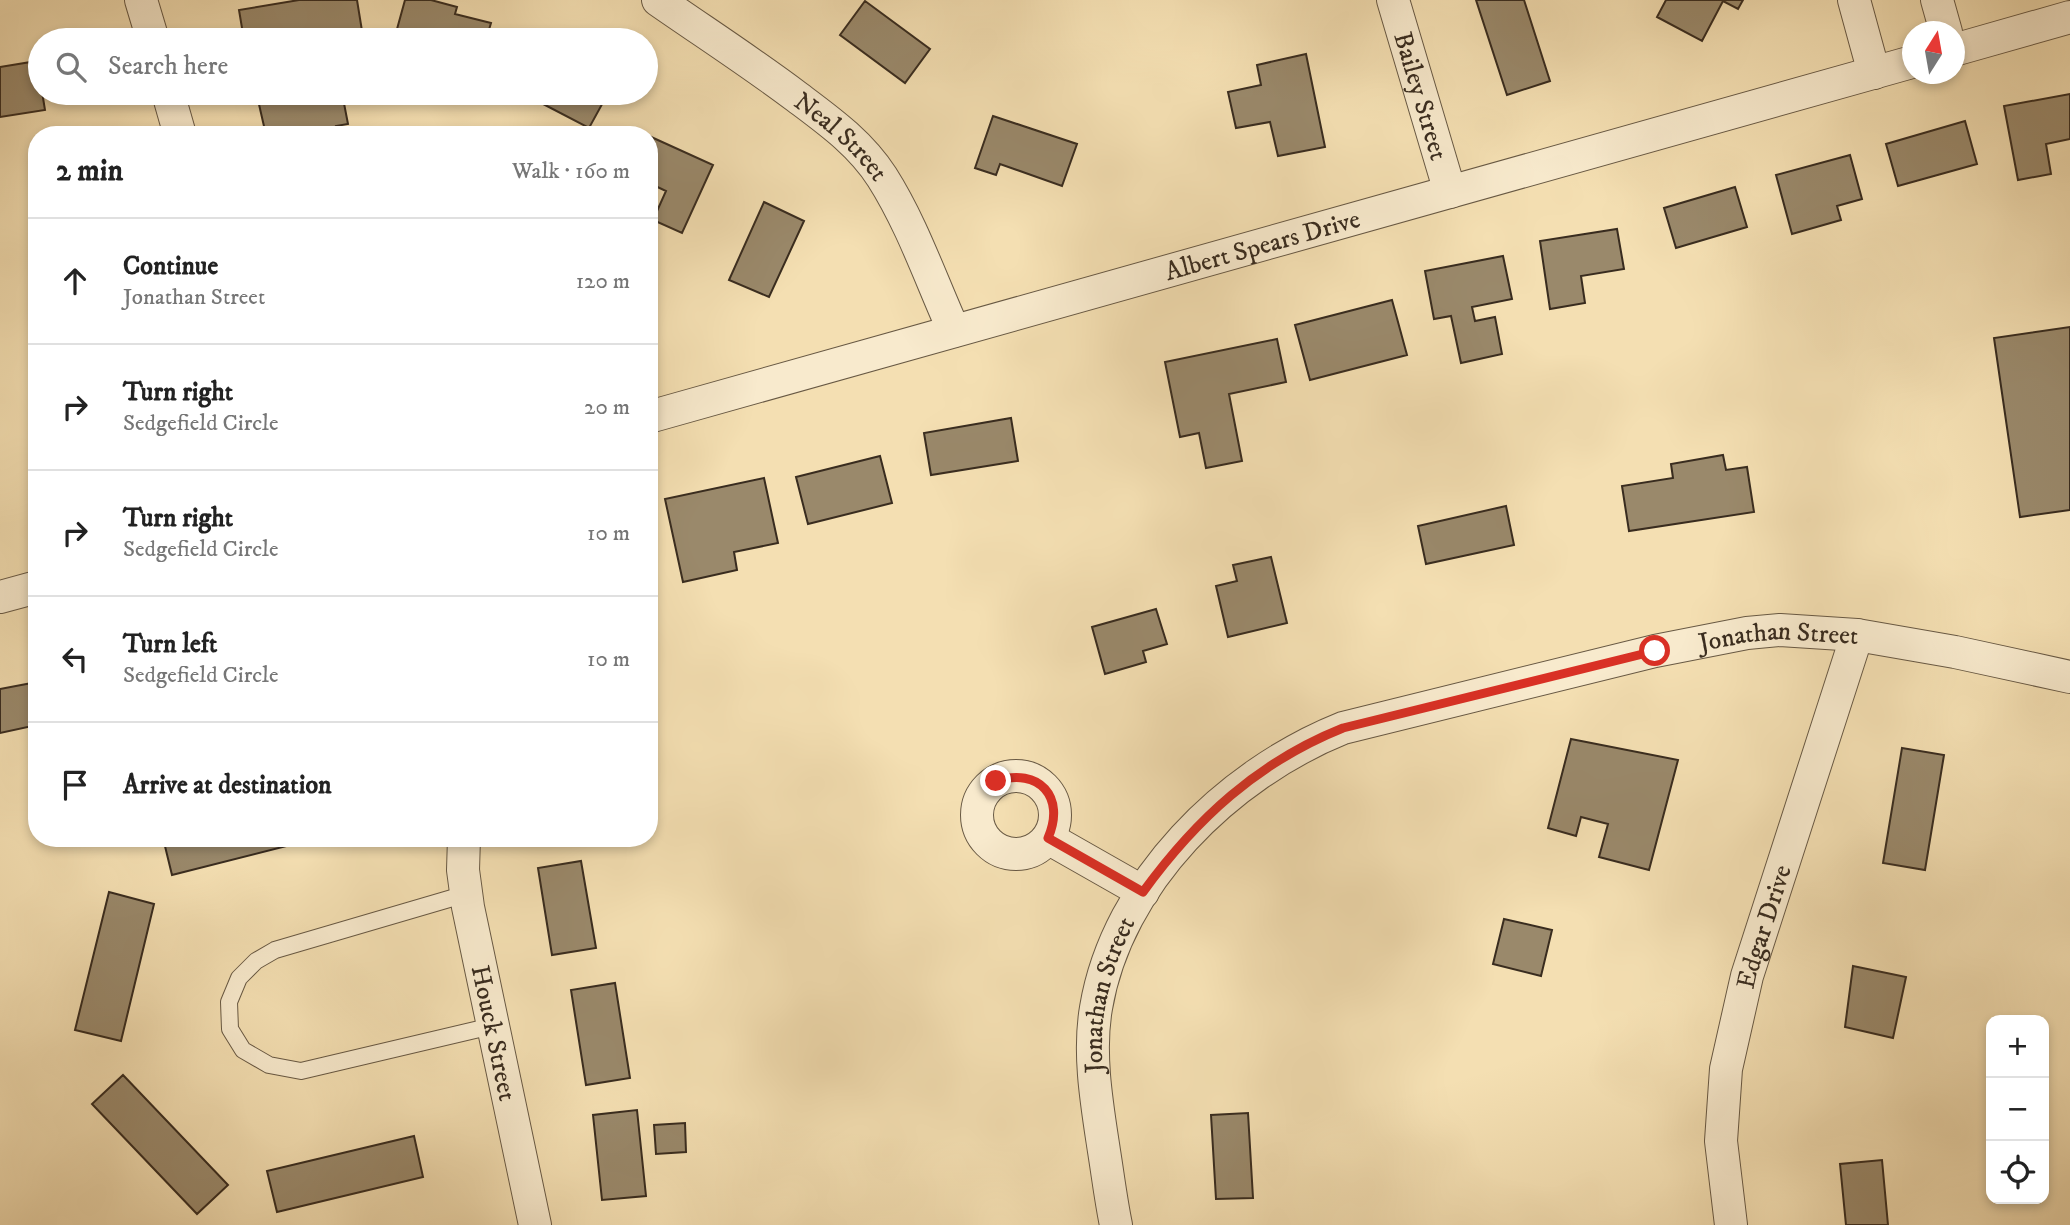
<!DOCTYPE html>
<html lang="en">
<head>
<meta charset="utf-8">
<style>
  :root { --surface:#fff; --page:#f2f2f2; --text:#222; --muted:#767676; --line:#e0e0e0 }
  body { margin:0; font-family:"IM FELL DW Pica",serif; background:var(--page); color:var(--text) }
  .controls { position:absolute; right:21px; bottom:21px; display:grid; overflow:hidden; border-radius:14px; box-shadow:0 4px 10px #0003 }
  .controls button { width:63px; height:63px; display:grid; place-items:center; padding:0; border:0; border-bottom:2px solid var(--line); background:var(--surface); color:var(--text); font:35px sans-serif }
  .compass { position:absolute; left:1902px; top:21px; width:63px; height:63px; border-radius:50%; background:var(--surface); box-shadow:0 4px 10px #0003; rotate:11deg }
  .stop { position:absolute; width:21px; height:21px; margin:-16px; border:5px solid #d93025; border-radius:50%; background:#fff }
  .stop.end { background:#d93025; border-color:#fff; box-shadow:0 2px 7px #0008 }
  .list { margin:0; padding:0; list-style:none }
  h2 { display:flex; justify-content:space-between; align-items:center; height:91px; margin:0; padding:0 28px; font-size:30px }
  h2 small { font-size:23px; font-weight:400; color:var(--muted) }
  .list li { display:grid; grid-template-columns:46px 1fr auto; gap:21px; align-items:center; box-sizing:border-box; height:126px; padding:0 28px; border-top:2px solid var(--line) }
  .list b { display:block; font-size:26px; white-space:nowrap }
  .list p { margin:0; font-size:23px; white-space:nowrap; color:var(--muted) }
  .list em { font-size:23px; font-style:normal; color:var(--muted) }
  .icon { flex:none; width:38px; height:38px; fill:none; stroke:currentColor; stroke-width:2; stroke-linecap:round; stroke-linejoin:round }
  .map { position:relative; flex:none; width:2070px; height:1225px; overflow:hidden }
  .search { position:absolute; background:var(--surface); box-shadow:0 4px 10px #0003; left:28px; top:28px; width:630px; height:77px; display:flex; align-items:center; gap:18px; box-sizing:border-box; padding:0 24px; border-radius:38px; color:var(--muted); font-size:26px }
  .panel { position:absolute; background:var(--surface); box-shadow:0 4px 10px #0003; left:28px; top:126px; width:630px; height:721px; border-radius:28px }
  .map>svg:first-child { display:block }
  .building { fill:#9a896b; stroke:#392c1f; stroke-width:2 }
  .lines { fill:none; stroke-linecap:round; stroke-linejoin:round }
  .lane-casing { stroke:#685944; stroke-width:18 }
  .street-casing { stroke:#685944; stroke-width:34 }
  .lane { stroke:#f8eacd; stroke-width:16 }
  .street { stroke:#f8eacd; stroke-width:32 }
  .route { stroke:#d93025; stroke-width:9 }
  .labels { text-anchor:middle; stroke-width:6; stroke-linejoin:round; paint-order:stroke }
  .street-label { font-size:26px; fill:#392c1f; stroke:#f8eacd }
</style>
</head>
<body>
<div class="map">
<svg width="2070" height="1225" viewBox="0 0 2070 1225">
  <rect width="100%" height="100%" fill="#f4dfb2"/>
  <filter id="stains"><feTurbulence type="fractalNoise" baseFrequency=".00286" numOctaves="4"/><feColorMatrix values="0 0 0 0 .2 0 0 0 0 .09 0 0 0 0 .02 0 0 0 .5 -.17"/></filter>
  <radialGradient id="worn" r=".72"><stop offset=".6" stop-color="#630" stop-opacity="0"/><stop offset="1" stop-color="#630" stop-opacity=".3"/></radialGradient>
  <path class="building" d="M299,0H357L363,37L341,40H244L239,10Z
    M405,0H431L457,7L455,14L491,23L486,40H394Z
    M1476,0H1524L1550,81L1507,95Z
    M1666,0H1743L1738,9L1723,1L1702,41L1657,17Z
    M865,1L930,49L905,83L840,35Z
    M1306,54L1325,147L1278,156L1270,122L1236,128L1228,92L1261,85L1257,65Z
    M37,61L45,110L0,117V67Z
    M291,93H342L348,124L336,126L338,135H266L258,100Z
    M522,93H598L606,97L589,128Z
    M2070,94V139L2046,144L2051,174L2018,180L2004,106Z
    M993,116L1077,144L1062,186L1000,164L996,175L975,168Z
    M1965,121L1977,164L1898,186L1886,144Z
    M634,129L647,135H631Z
    M649,136L713,165L682,233L653,220L666,191L649,183Z
    M1850,155L1862,199L1837,206L1841,220L1792,234L1776,175Z
    M1735,187L1747,227L1676,248L1664,208Z
    M764,202L804,221L769,297L729,280Z
    M1617,229L1624,269L1581,276L1585,303L1550,309L1540,241Z
    M1503,256L1512,299L1472,307L1475,321L1495,317L1502,354L1461,363L1451,316L1434,319L1425,271Z
    M1392,300L1407,355L1310,380L1295,325Z
    M2070,327V510L2020,517L1994,338Z
    M1277,339L1286,382L1229,394L1242,461L1206,468L1199,433L1180,437L1165,362Z
    M1011,418L1018,461L931,475L924,433Z
    M1723,455L1726,470L1747,467L1754,512L1629,531L1622,486L1673,478L1671,464Z
    M880,456L892,503L808,524L796,477Z
    M764,478L778,543L734,552L737,570L683,582L665,499Z
    M1506,506L1514,545L1426,564L1418,526Z
    M1271,557L1287,623L1228,637L1216,586L1237,581L1233,565Z
    M1156,609L1167,644L1143,651L1146,662L1105,674L1092,627Z
    M37,682V725L0,733V689Z
    M1571,739L1678,760L1649,870L1599,857L1608,824L1581,817L1576,836L1548,828Z
    M1902,748L1944,755L1925,870L1883,863Z
    M163,838H318L172,875Z
    M581,861L596,948L552,955L538,868Z
    M109,892L154,904L121,1041L75,1030Z
    M1504,919L1552,930L1541,976L1493,964Z
    M1853,966L1906,977L1893,1038L1845,1027Z
    M615,983L630,1078L586,1085L571,990Z
    M123,1075L228,1185L197,1214L92,1104Z
    M637,1110L646,1196L602,1200L593,1115Z
    M1248,1113L1253,1198L1216,1199L1211,1115Z
    M685,1123L686,1152L656,1154L654,1125Z
    M414,1136L423,1177L277,1212L267,1171Z
    M1882,1160L1888,1225H1846L1840,1164Z"/>
  <g class="lines">
    <defs>
      <path id="lane" d="M466,894L275,950L256,961L239,978L229,1002L230,1029L243,1050L269,1065L301,1071L492,1026"/>
      <g id="street">
        <path d="M141,0L153,40"/>
        <path id="s1" d="M658,0C704,32 752,63 797,97C829,121 860,143 882,177C912,224 931,280 954,331"/>
        <path id="s2" d="M1393,0L1450,192"/>
        <path d="M1854,0L1874,73"/>
        <path d="M1937,0L1946,32"/>
        <path d="M1954,50L2070,17"/>
        <path d="M168,93L180,135"/>
        <path id="s3" d="M649,417L1912,62"/>
        <path d="M0,597L37,587"/>
        <circle cx="1016" cy="815" r="39"/>
        <path id="s4" d="M464,838L463,870L468,907L535,1225"/>
        <path d="M1048,838L1143,892"/>
        <path id="s5" d="M1116,1225C1111,1201 1108,1176 1104,1151C1097,1105 1088,1054 1096,1008C1117,882 1228,774 1343,728L1655,651L1747,633L1780,630L1857,635L1955,652L2070,677"/>
        <path id="s6" d="M1731,1225L1721,1141L1726,1069L1747,976L1857,635"/>
      </g>
    </defs>
    <use href="#lane" class="lane-casing"/>
    <use href="#street" class="street-casing"/>
    <use href="#lane" class="lane"/>
    <use href="#street" class="street"/>
  </g>
  <g class="lines">
    <path class="route" d="M996,781C1039,767 1066,797 1048,838L1143,892C1196,819 1258,762 1343,728L1655,651"/>
  </g>
  <g class="labels">
    <g class="street-label">
      <text dy="9" stroke="none"><textPath href="#s2" startOffset="100">Bailey Street</textPath></text>
      <text dy="9" stroke="none"><textPath href="#s1" startOffset="229">Neal Street</textPath></text>
      <text dy="9" stroke="none"><textPath href="#s3" startOffset="637">Albert Spears Drive</textPath></text>
      <text dy="9" stroke="none"><textPath href="#s5" startOffset="1054">Jonathan Street</textPath></text>
      <text dy="9" stroke="none"><textPath href="#s6" startOffset="304">Edgar Drive</textPath></text>
      <text dy="9" stroke="none"><textPath href="#s5" startOffset="234">Jonathan Street</textPath></text>
      <text dy="9" stroke="none"><textPath href="#s4" startOffset="198">Houck Street</textPath></text>
    </g>
  </g>
  <rect width="100%" height="100%" filter="url(#stains)"/>
  <rect width="100%" height="100%" fill="url(#worn)"/>
</svg>
<div class="controls">
<button>+</button>
<button>−</button>
<button><svg class="icon" aria-label="locate" viewBox="0 0 24 24"><circle cx="12" cy="12" r="6"/><path d="M12 2v4M12 18v4M2 12h4M18 12h4"/></svg></button>
</div>
<svg class="compass" viewBox="-18 -18 36 36"><path d="M0-13l5 13h-10z" fill="#e53935"/><path d="M0 13l5-13h-10z" fill="#767676"/></svg>
<div class="stop" style="left:1655px;top:651px"></div>
<div class="stop end" style="left:996px;top:781px"></div>
<div class="search"><svg class="icon" aria-label="search" viewBox="0 0 24 24"><circle cx="10" cy="10" r="6"/><path d="M15 15l6 6"/></svg>Search here</div>
<section class="panel">
<h2>2 min<small>Walk · 160 m</small></h2>
<ul class="list">
<li><svg class="icon" aria-label="ahead" viewBox="0 0 24 24"><path d="M12 20V5M6 11l6-6 6 6"/></svg><div><b>Continue</b><p>Jonathan Street</p></div><em>120 m</em></li>
<li><svg class="icon" aria-label="right" viewBox="0 0 24 24"><path d="M7 20v-9h11M14 6l5 5-5 5"/></svg><div><b>Turn right</b><p>Sedgefield Circle</p></div><em>20 m</em></li>
<li><svg class="icon" aria-label="right" viewBox="0 0 24 24"><path d="M7 20v-9h11M14 6l5 5-5 5"/></svg><div><b>Turn right</b><p>Sedgefield Circle</p></div><em>10 m</em></li>
<li><svg class="icon" aria-label="left" viewBox="0 0 24 24"><path d="M17 20v-9H6M10 6l-5 5 5 5"/></svg><div><b>Turn left</b><p>Sedgefield Circle</p></div><em>10 m</em></li>
<li><svg class="icon" aria-label="arrive" viewBox="0 0 24 24"><path d="M6 21V4h12l-3 4 3 4H6"/></svg><div><b>Arrive at destination</b></div></li>
</ul>
</section>
</div>
</body>
</html>
